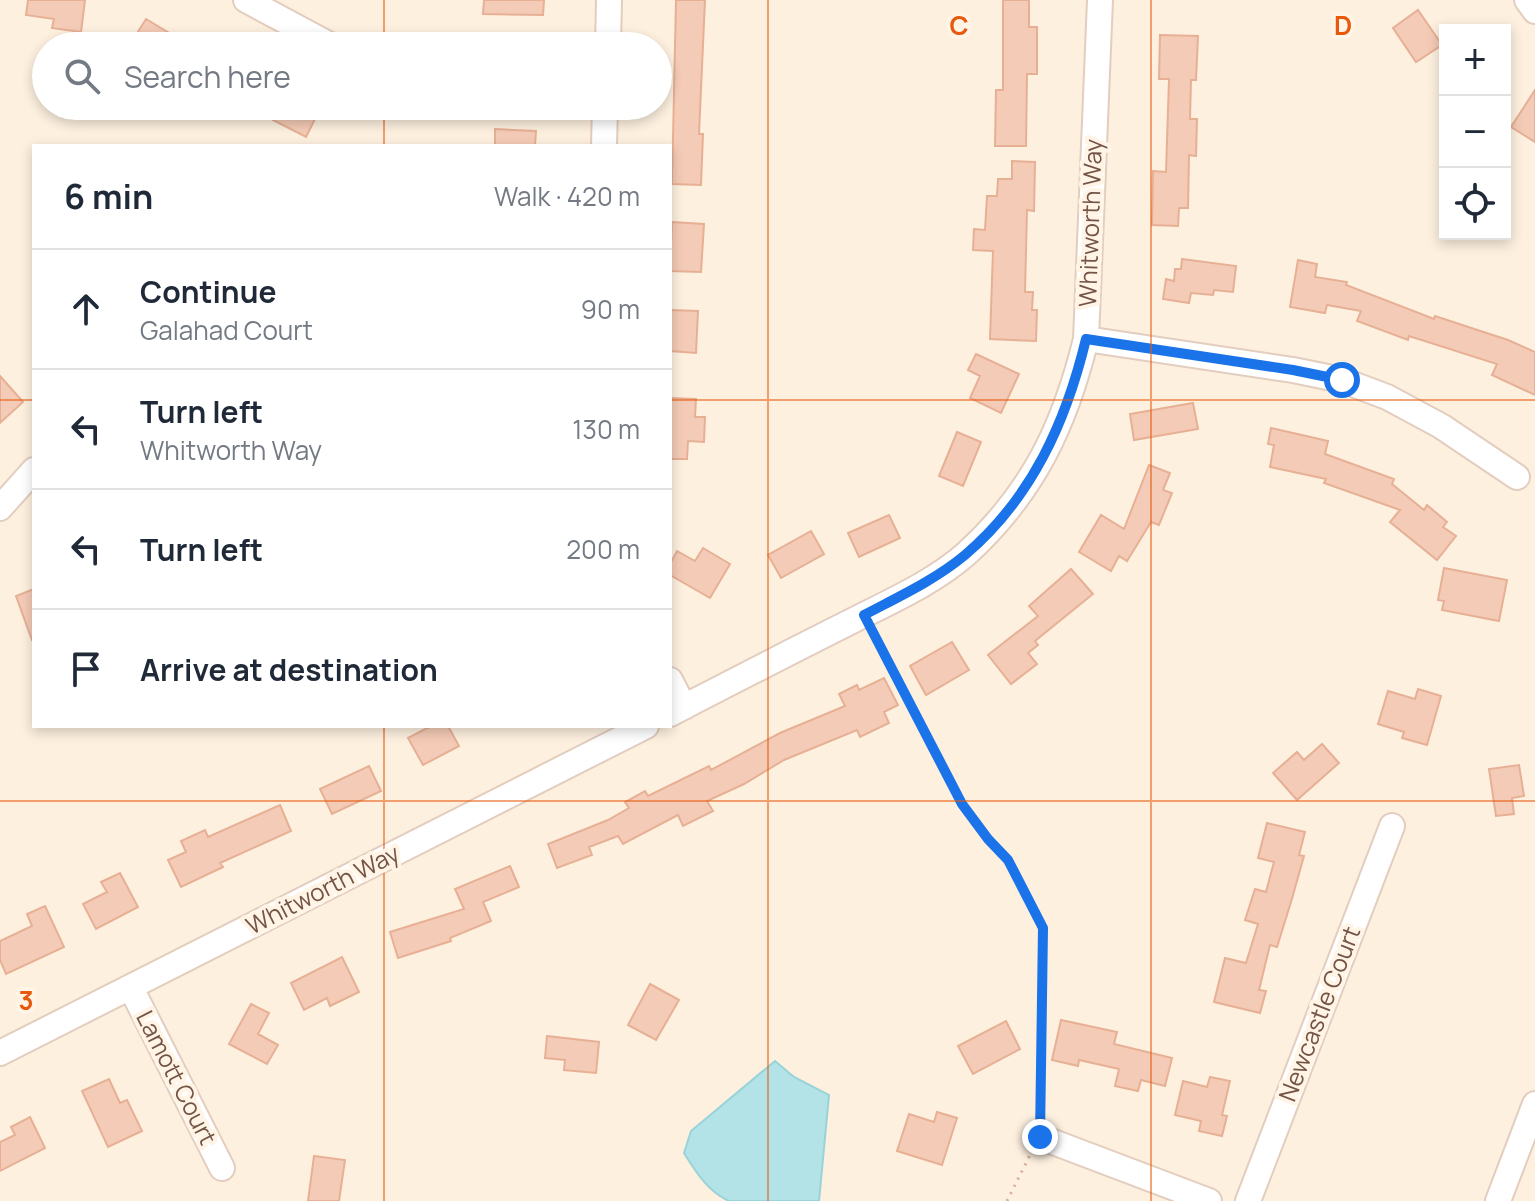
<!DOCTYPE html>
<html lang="en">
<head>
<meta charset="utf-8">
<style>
  :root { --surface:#fff; --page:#f2f2f3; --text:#1f2937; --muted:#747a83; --line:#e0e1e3 }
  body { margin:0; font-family:Manrope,sans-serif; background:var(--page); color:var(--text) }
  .controls { position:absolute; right:24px; top:24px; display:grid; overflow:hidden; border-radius:0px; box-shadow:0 4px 12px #0003 }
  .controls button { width:72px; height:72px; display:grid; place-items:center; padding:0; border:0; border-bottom:2px solid var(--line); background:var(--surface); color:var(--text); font:40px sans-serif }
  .stop { position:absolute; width:24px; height:24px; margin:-18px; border:6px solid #1a73e8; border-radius:50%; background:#fff }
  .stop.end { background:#1a73e8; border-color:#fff; box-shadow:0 2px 8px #0008 }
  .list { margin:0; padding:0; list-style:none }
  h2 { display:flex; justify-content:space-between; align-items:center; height:104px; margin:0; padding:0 32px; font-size:34px }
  h2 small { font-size:26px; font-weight:400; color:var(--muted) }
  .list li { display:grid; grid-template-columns:52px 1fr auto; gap:24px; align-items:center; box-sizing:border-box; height:120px; padding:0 32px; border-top:2px solid var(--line) }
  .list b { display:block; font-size:30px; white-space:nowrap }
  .list p { margin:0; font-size:26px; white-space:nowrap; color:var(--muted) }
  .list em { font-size:26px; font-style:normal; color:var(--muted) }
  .icon { flex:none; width:44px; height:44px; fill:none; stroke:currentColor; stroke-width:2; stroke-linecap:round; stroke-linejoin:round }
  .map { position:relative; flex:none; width:1535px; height:1201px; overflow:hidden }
  .search { position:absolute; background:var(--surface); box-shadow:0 4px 12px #0003; left:32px; top:32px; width:640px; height:88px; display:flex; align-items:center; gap:20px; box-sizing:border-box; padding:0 28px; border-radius:44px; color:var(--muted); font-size:30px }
  .panel { position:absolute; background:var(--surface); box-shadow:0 4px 12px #0003; left:32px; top:144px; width:640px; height:584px; border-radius:0px }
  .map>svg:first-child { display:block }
  .water { fill:#b3e3e7; stroke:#99d3d9; stroke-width:2 }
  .building { fill:#f4cbb6; stroke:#e7b095; stroke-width:2 }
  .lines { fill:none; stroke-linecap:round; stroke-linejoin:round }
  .minor-casing { stroke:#e3cdbe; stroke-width:28 }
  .path { stroke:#d8ae99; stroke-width:3; stroke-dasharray:2 6; stroke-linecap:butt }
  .minor { stroke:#fff; stroke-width:24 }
  .route { stroke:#1a73e8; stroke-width:10 }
  .grid { fill:none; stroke:#e8590c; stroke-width:2; stroke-opacity:0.55 }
  .labels { text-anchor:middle; stroke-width:8; stroke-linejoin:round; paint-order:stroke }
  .street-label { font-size:24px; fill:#745446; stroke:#fff4e6 }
  .grid-label { font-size:26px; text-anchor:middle; font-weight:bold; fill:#e8590c; stroke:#fff4e6; stroke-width:8; stroke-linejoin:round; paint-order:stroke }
</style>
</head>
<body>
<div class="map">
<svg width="1535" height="1201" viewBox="0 0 1535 1201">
  <rect width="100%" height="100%" fill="#fdf0df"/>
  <path class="water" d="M775,1061L794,1077L829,1095L819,1201H729C708,1192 696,1172 684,1153L691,1131Z"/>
  <path class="building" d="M28,0H85L81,32L52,28L54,19L26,15Z
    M484,0H544L543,15L483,14Z
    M676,0H705L699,134H703L701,185L672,184Z
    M1003,0H1029V27H1037V74H1027L1026,146H995L996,90H1003Z
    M1418,10L1442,45L1416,62L1393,28Z
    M146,19L191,46H129Z
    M1160,35L1198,36L1196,80H1191L1190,119H1197L1196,156L1189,155L1188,208H1179L1178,226L1152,225L1153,171L1166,172L1169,79H1159Z
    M1535,90V142L1511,127Z
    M281,106H309L319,111L306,137L273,120Z
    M495,129L536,131L535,146H495Z
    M1012,161L1035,162L1034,211L1027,210L1025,292H1033L1032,310H1037L1036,341L990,339L993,251L973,250L974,229L985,230L987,196H997L998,179H1012Z
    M672,222L704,224L701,272L670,271Z
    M1182,259L1236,266L1233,292L1214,290L1213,295L1191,293L1189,303L1163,299L1166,279L1174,281L1175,269H1181Z
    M1298,260L1317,264L1315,277L1347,282L1346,285L1434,319L1435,316L1508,340L1535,352V395L1492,375L1497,364L1409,336L1408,340L1357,321L1361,311L1327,305L1325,313L1290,307Z
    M670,310L698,311L696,353L670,351Z
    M976,354L1019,374L1001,413L970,398L980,376L968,370Z
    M0,376L23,402L0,423Z
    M670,398L696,399L695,417H705L704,442L688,441L687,459H670Z
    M1193,403L1198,429L1134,440L1130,414Z
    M1271,428L1328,441L1325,454L1394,479L1392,484L1424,510L1427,505L1447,522L1443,527L1456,536L1437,560L1390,522L1400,510L1324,483L1326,479L1270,467L1274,445L1268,444Z
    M957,432L981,442L963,486L939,476Z
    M1149,465L1170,473L1163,490L1172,493L1159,525L1151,522L1127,561L1119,556L1111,571L1079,552L1101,515L1124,529Z
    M889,515L900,538L859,557L848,533Z
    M811,531L824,554L781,578L768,555Z
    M703,548L730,564L710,598L670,575V564L677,551L695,561Z
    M1444,568L1507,580L1499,621L1442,610L1444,601L1438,600Z
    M1071,569L1093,594L1035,641L1038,645L1028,653L1037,664L1011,684L988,655L1038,616L1029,606Z
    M34,589V639L32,640L16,596Z
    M952,642L969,670L926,695L910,666Z
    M884,678L898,705L884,712L889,723L860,737L857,730L784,760L744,784L707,801L713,811L683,826L678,815L623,844L618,836L589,847L592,855L557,868L548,844L608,820L629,808L625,802L645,791L648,796L709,766L711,770L780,733L845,706L839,694L857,685L859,690Z
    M1418,689L1441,696L1427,745L1402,738L1404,732L1378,724L1388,691L1415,699Z
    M431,726H448L459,746L423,765L408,738Z
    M1322,744L1339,763L1297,800L1273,773L1297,752L1304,760Z
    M1519,765L1524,796L1512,798L1514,814L1496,816L1489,769Z
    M369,766L381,791L332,814L320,789Z
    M280,805L291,831L220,863L223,867L181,887L168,860L186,852L181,841L205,830L208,837Z
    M1267,823L1305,832L1299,855L1304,856L1291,902L1277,947L1270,945L1259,990L1266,991L1260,1013L1214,1002L1225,958L1246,963L1258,924L1245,920L1255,889L1266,892L1274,862L1258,858Z
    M510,866L519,887L483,902L491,921L450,938L451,941L398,958L390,932L464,909L455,889Z
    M120,873L138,907L96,929L83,904L107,892L101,882Z
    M45,906L64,947L6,974L0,960V941L32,926L27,914Z
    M342,957L359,992L330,1006L327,998L304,1010L291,983Z
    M650,984L679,1000L656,1040L628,1025Z
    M251,1004L269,1013L258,1034L278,1045L267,1064L229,1044Z
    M1061,1020L1117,1032L1114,1044L1172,1058L1165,1086L1141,1080L1138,1091L1115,1086L1119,1069L1079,1060L1078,1066L1052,1060Z
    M1006,1021L1020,1049L973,1074L958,1046Z
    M547,1036L599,1042L596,1073L564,1070L565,1060L545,1058Z
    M1210,1077L1230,1081L1222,1115L1227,1116L1222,1136L1199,1131L1201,1121L1175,1115L1183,1081L1207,1087Z
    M109,1079L120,1103L127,1100L142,1131L108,1147L82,1091Z
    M937,1112L957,1118L942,1165L897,1151L909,1114L934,1122Z
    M30,1117L45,1148L0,1171V1142L15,1135L11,1127Z
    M314,1156L345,1160L339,1201H308Z"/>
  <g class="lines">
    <defs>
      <path id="minor" d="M246,0L332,46
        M1527,0L1535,11
        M608,46L609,0
        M604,146L605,106
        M1086,339L1293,370L1342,380L1387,397L1441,426L1517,477
        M0,508L34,470
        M670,680L684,707
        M670,714C730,683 790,652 850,622C889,602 933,583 966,554C1033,493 1065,425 1086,339L1100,0
        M131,988L222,1168
        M0,1053L646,726
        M1040,1137L1209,1201
        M1248,1201L1392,826
        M1498,1201L1535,1104"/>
    </defs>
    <use href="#minor" class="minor-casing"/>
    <path class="path" d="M873,632L962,804L988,839L1008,860L1043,928L1040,1118
      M1007,1201L1030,1155"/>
    <use href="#minor" class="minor"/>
  </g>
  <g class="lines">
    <path class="route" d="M1040,1137L1043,928L1008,860L988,839L962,804L864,615C898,597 935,580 965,555C1032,498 1066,422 1086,339L1293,370L1342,380"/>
  </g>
  <path class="grid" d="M384,0V46M768,0V1201M1151,0V1201M384,106V146M0,400H34M670,400H1535M384,726V1201M0,801H1535"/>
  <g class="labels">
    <g class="street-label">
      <text transform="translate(1091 223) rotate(-88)" y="8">Whitworth Way</text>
      <text transform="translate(323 890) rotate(-27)" y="8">Whitworth Way</text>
      <text transform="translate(1320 1014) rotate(-69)" y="8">Newcastle Court</text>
      <text transform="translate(176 1078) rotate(63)" y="8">Lamott Court</text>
    </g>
  </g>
  <g class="grid-label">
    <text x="959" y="35">C</text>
    <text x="1343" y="35">D</text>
    <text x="26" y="1010">3</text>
  </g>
</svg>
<div class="controls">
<button>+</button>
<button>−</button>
<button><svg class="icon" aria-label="locate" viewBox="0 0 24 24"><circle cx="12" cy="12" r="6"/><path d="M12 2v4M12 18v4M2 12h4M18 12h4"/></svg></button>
</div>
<div class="stop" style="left:1342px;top:380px"></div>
<div class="stop end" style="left:1040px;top:1137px"></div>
<div class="search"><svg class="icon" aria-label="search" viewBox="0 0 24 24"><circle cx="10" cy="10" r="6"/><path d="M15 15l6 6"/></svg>Search here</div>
<section class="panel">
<h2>6 min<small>Walk · 420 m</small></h2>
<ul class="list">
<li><svg class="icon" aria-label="ahead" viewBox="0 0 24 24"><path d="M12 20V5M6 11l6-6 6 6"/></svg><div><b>Continue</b><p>Galahad Court</p></div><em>90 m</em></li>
<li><svg class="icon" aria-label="left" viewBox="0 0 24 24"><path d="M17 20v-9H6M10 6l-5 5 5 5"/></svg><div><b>Turn left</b><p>Whitworth Way</p></div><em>130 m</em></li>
<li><svg class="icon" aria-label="left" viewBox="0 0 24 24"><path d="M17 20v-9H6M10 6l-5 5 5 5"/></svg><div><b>Turn left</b></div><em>200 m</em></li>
<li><svg class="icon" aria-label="arrive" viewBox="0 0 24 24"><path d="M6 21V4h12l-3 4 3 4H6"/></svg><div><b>Arrive at destination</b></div></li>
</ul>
</section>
</div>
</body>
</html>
